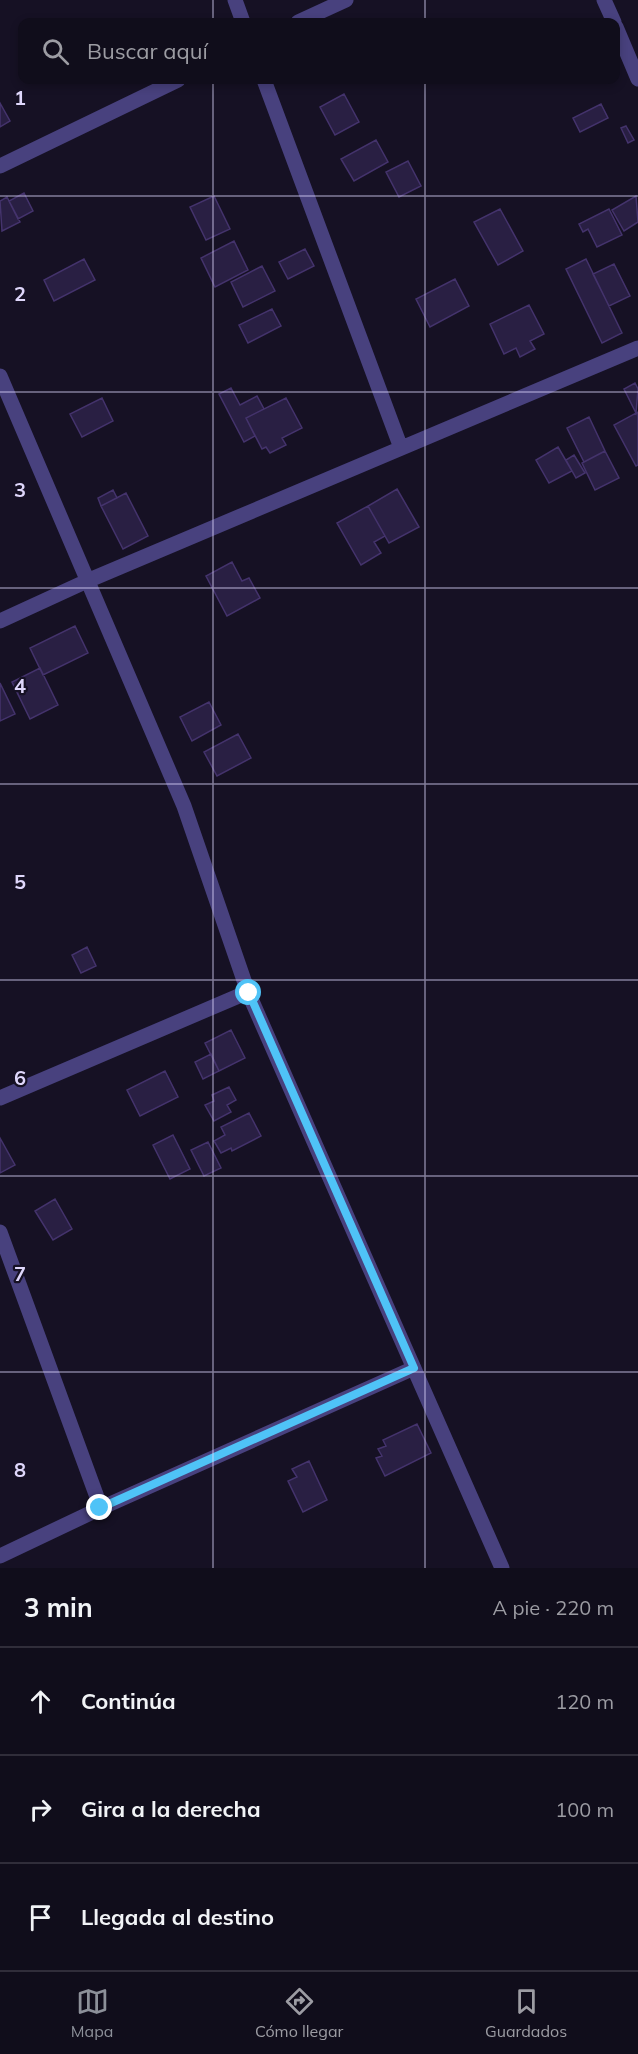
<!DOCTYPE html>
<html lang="es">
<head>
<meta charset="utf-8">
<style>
  :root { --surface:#100d1b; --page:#1e1b28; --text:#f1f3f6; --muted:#9c9ca3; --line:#302d3a; --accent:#8c9099 }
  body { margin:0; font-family:Mulish,sans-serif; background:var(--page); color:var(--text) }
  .stop { position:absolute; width:18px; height:18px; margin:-14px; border:4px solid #4fc3f7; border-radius:50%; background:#fff }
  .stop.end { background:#4fc3f7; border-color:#fff; box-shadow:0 2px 6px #0008 }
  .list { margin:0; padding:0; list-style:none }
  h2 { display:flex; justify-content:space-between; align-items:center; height:78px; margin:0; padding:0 24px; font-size:26px }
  h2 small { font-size:20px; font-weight:400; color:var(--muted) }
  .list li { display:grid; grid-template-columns:39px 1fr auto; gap:18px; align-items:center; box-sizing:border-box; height:108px; padding:0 24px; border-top:2px solid var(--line) }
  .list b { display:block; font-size:22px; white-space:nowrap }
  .list em { font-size:20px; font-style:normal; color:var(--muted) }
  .icon { flex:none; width:33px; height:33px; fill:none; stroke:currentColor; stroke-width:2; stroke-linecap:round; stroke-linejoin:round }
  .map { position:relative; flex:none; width:638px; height:1568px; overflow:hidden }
  .search { position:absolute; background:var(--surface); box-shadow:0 3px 9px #0003; left:18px; right:18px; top:18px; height:66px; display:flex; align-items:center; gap:15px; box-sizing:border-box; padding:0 21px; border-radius:12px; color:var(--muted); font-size:22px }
  .sheet { height:402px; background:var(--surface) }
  nav { display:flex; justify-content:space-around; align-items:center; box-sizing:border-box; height:84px; border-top:2px solid var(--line); background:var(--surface); font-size:16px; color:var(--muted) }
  nav a { display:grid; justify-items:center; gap:3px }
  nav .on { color:var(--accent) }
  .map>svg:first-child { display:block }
  .building { fill:#291f43; stroke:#44336c; stroke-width:1.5 }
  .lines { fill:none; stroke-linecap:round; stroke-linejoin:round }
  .minor { stroke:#48417e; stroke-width:15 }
  .route { stroke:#4fc3f7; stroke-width:8 }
  .grid { fill:none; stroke:#dfd7fb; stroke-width:1.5; stroke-opacity:0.55 }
  .grid-label { font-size:20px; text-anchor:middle; font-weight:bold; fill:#dfd7fb; stroke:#161124; stroke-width:4.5; stroke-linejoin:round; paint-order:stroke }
</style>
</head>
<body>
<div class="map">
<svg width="638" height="1568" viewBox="0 0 638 1568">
  <rect width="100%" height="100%" fill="#161124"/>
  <path class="building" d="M344,94L359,122L335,135L320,107Z
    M0,103L10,121L0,127Z
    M601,104L608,118L580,132L573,118Z
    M626,126L634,140L628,143L621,128Z
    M376,140L388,162L354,181L341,159Z
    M408,161L421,186L399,197L386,172Z
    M24,193L33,211L18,219L9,201Z
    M214,196L230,229L206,240L190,207Z
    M636,196L638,222L624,231L612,210Z
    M7,197L20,222L2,231L0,201Z
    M500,209L523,251L498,265L474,222Z
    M609,209L622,235L597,247L588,229L583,232L579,224Z
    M234,241L248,270L215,287L201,258Z
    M305,249L314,266L288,279L279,262Z
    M84,259L95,280L54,301L44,280Z
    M586,259L622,333L602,343L566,269Z
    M614,264L630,296L609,306L593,274Z
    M262,266L275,291L243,307L231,282Z
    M455,279L469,306L430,327L416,299Z
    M529,305L544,334L530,341L535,349L520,357L516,348L504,354L490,324Z
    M272,309L281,326L248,343L239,325Z
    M635,383L638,389L636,413L624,389Z
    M231,388L240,405L257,396L264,409L246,418L255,436L244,442L219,394Z
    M102,398L113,421L82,437L70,414Z
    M286,398L302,428L282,438L286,445L270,453L266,447L262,449L246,418Z
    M638,412V465L636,466L614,425Z
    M589,417L605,451L584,462L567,428Z
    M558,447L572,471L549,483L536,460Z
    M605,451L619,478L595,490L582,463Z
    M574,455L585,473L576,478L566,460Z
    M397,489L419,527L389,543L368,506Z
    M113,490L117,498L101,506L98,498Z
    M126,493L148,536L123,549L101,506Z
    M368,506L385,536L374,542L381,553L361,565L337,523Z
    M232,562L242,581L249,578L260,598L227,616L206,576Z
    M75,626L88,653L43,675L30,648Z
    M40,668L58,705L30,719L12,682Z
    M0,683L15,714L0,721Z
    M209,702L221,725L192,741L180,717Z
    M238,734L251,758L217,776L204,752Z
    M87,947L96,966L81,973L72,955Z
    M231,1030L245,1058L219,1071L205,1043Z
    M211,1054L219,1071L203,1079L195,1062Z
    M165,1071L178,1097L140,1116L127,1090Z
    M229,1087L236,1100L227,1105L231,1112L214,1121L205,1105L214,1101L212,1095Z
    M249,1113L261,1136L232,1151L231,1148L221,1153L214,1141L225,1135L221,1127Z
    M173,1135L190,1169L170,1179L153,1145Z
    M0,1138L15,1165L0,1173Z
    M208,1142L221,1168L204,1176L191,1150Z
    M55,1199L72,1229L53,1240L35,1211Z
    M417,1424L431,1453L385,1476L376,1458L382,1456L378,1449L386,1446L383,1440Z
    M309,1461L327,1500L303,1512L288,1481L297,1477L292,1469Z"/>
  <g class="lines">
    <path class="minor" d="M235,0L243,22
      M604,0L614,22
      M298,22L346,0
      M616,27L638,79
      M264,80L401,448
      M0,166L178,80
      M0,376L184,806L248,992L502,1568
      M0,621L87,581L638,348
      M0,1098L248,992
      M0,1232L101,1508
      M0,1556L101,1508L414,1368"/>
  </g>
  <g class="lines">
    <path class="route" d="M100,1508L414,1368L249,993"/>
  </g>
  <path class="grid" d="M213,0V22M425,0V22M213,80V1568M425,80V1568M0,196H638M0,392H638M0,588H638M0,784H638M0,980H638M0,1176H638M0,1372H638"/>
  <g class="grid-label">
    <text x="20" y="105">1</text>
    <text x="20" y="301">2</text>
    <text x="20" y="497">3</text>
    <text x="20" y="693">4</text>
    <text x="20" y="889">5</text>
    <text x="20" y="1085">6</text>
    <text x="20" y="1281">7</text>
    <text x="20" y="1477">8</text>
  </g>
</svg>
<div class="stop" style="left:249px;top:993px"></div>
<div class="stop end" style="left:100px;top:1508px"></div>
<div class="search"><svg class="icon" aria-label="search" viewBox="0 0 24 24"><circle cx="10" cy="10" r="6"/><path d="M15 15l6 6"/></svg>Buscar aquí</div>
</div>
<section class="sheet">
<h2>3 min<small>A pie · 220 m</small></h2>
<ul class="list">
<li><svg class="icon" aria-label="ahead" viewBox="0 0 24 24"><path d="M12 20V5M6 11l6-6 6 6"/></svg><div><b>Continúa</b></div><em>120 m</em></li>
<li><svg class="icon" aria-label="right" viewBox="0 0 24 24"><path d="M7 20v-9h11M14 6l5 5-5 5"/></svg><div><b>Gira a la derecha</b></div><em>100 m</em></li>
<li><svg class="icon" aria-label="arrive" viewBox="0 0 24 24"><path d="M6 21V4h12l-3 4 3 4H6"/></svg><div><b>Llegada al destino</b></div></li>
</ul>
</section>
<nav>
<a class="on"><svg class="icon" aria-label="map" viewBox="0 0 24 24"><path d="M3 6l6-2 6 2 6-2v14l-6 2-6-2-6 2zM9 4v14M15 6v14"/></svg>Mapa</a>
<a><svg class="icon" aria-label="directions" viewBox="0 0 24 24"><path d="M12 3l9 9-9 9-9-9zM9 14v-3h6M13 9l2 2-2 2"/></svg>Cómo llegar</a>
<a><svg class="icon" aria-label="saved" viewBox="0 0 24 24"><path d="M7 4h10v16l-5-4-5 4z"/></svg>Guardados</a>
</nav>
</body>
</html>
